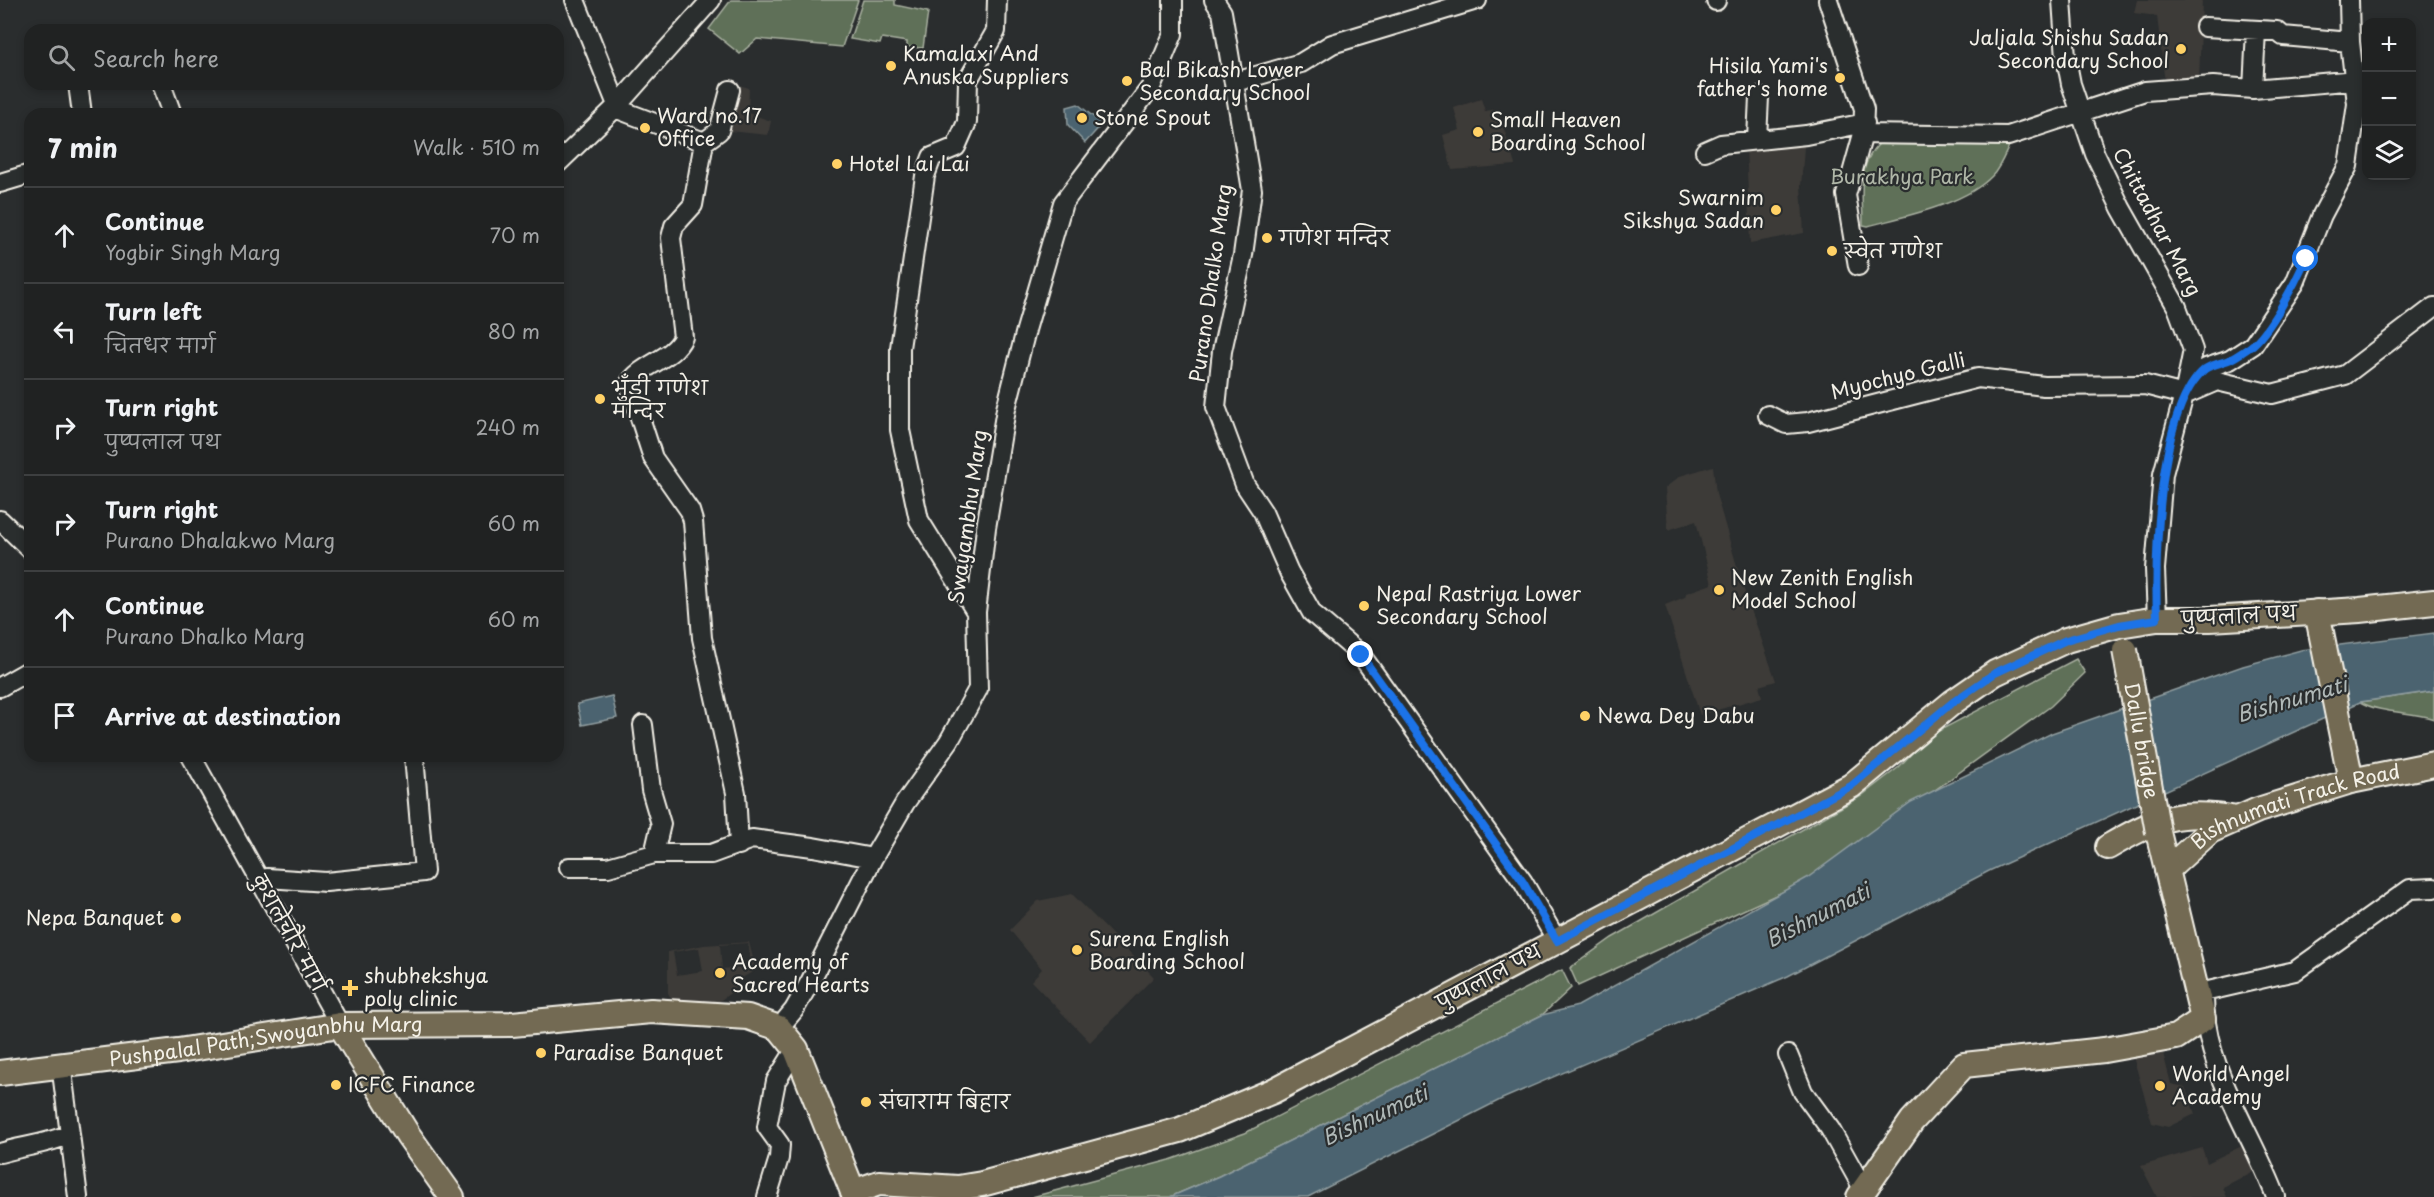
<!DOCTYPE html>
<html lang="en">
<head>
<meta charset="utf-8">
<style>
  :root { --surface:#202222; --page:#282a2a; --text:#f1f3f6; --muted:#a2a4a5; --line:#3d3f40 }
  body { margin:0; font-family:"Playpen Sans","Playpen Sans Deva",sans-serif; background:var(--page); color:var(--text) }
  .controls { position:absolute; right:18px; top:18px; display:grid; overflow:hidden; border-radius:12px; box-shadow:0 3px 9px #0003 }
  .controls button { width:54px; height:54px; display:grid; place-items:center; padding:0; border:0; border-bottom:2px solid var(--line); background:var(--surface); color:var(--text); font:30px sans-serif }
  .stop { position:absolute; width:18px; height:18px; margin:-14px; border:4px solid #1a73e8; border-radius:50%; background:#fff }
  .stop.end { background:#1a73e8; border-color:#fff; box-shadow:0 2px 6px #0008 }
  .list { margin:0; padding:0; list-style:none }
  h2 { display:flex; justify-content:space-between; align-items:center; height:78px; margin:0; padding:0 24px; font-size:26px }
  h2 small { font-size:20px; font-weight:400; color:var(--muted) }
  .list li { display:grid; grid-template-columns:39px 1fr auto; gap:18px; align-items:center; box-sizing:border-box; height:96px; padding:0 24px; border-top:2px solid var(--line) }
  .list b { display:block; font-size:22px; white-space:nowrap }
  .list p { margin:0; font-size:20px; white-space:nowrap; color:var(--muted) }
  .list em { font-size:20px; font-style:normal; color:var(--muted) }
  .icon { flex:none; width:33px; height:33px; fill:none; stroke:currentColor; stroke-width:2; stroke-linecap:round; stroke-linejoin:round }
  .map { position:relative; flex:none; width:2434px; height:1197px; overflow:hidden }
  .search { position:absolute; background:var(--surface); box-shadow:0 3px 9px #0003; left:24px; top:24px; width:540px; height:66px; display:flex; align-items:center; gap:15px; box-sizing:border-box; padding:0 21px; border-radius:18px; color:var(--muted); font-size:22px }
  .panel { position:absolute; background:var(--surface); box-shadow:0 3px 9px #0003; left:24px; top:108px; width:540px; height:654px; border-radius:18px }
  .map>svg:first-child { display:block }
  .built { fill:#3d3b38; fill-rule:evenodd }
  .green { fill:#5e7059; stroke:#a9b0a0; stroke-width:1.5 }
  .water { fill:#4b646f; stroke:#8f9c9f; stroke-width:1.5 }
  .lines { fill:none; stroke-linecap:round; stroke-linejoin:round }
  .minor-casing { stroke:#f4f1e8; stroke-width:22 }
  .major-casing { stroke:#f4f1e8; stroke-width:28 }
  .minor { stroke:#2a2d2e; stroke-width:18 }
  .major { stroke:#736b52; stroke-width:24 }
  .major-bridge-casing { stroke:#f4f1e8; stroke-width:28; stroke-linecap:butt }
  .major-bridge { stroke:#736b52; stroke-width:24 }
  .route { stroke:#1a73e8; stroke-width:8 }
  .poi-dot { fill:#ffd166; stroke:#2a2d2e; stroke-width:2 }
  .labels { text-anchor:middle; stroke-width:4.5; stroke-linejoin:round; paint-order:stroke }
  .poi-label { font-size:20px; fill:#f4f1e8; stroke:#2a2d2e; text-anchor:start }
  .park-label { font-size:20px; fill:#b0b7a8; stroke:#2a2d2e }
  .street-label { font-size:20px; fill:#f4f1e8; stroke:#2a2d2e }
  .water-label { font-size:21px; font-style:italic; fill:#b0b9b8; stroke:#2a2d2e }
</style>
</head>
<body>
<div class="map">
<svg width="2434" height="1197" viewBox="0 0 2434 1197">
  <rect width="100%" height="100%" fill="#2a2d2e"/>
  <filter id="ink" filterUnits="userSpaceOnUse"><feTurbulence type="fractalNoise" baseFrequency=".0167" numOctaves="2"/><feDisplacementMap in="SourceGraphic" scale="12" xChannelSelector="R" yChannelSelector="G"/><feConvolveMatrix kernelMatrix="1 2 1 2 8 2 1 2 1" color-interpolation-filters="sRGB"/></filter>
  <g filter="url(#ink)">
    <path class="built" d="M2137,0H2202L2199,82L2165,83L2157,16L2134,13Z
      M736,84L749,88L748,113L771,121L768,135L729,131Z
      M1481,99L1485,111L1498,109L1515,165L1452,170L1443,135L1460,130L1454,108Z
      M1805,135L1801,186L1804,233L1750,243L1746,143Z
      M1713,466L1716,494L1743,587L1776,681L1759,686L1762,697L1700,715L1665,605L1685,597L1686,593L1712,584L1696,521L1668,530L1665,488L1680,476Z
      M1072,894L1154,977L1090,1042L1031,981L1042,969L1010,930L1038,901Z
      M749,942L756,970L740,979L733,991L713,1006L675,1004L668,993V952L704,945ZM748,943L750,967L722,969L720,945ZM699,948L703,971L677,975L673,952Z
      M2161,1045L2171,1084L2185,1087L2195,1114L2168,1127L2152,1123L2132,1053Z
      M2250,1142L2260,1168L2223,1187L2227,1197H2157L2141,1166L2202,1148L2207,1163Z"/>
    <path class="green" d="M731,0H858L842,47L757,39L740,54L709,29Z
      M863,0H895V5L928,12L923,48L907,47V42L882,38L880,44L850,39Z
      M1885,139L2012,140C2006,151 2001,167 1992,176C1964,205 1905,216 1868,226L1863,225C1863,192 1855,161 1885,139Z
      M2076,659L2085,673L2051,706L1815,877L1578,986L1570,968L1612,938L1861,796L1899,767L1927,737Z
      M2434,691V719C2410,711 2382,714 2360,702Z
      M1562,970L1571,988L1542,1015L1219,1176L1170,1197H1032L1170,1160L1245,1133Z"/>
    <path class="water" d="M1078,104L1102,124L1085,143L1068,125L1067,107Z
      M2434,633V691L2360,702L1989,871L1788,976L1502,1099L1308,1197H1170L1219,1176L1542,1015L1578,1006L1807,878L1911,802L2052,733L2243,666L2301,650Z
      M612,696L617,718L582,725L577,704Z"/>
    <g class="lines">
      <defs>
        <path id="minor" d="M575,0L617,105
          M1214,0L1222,12L1252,190L1243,255L1222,351L1216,407L1245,485L1263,512L1289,572L1312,613L1361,655L1523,882L1557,941
          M1716,0V1
          M1828,0L1864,109L1863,134L1846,195L1858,266
          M2062,0L2066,58L2071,84L2095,154L2121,208L2177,307L2193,350L2184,395L2163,474L2155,569L2157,619
          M2205,27L2277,31L2283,36L2350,42
          M1235,82L1301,63L1332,44L1477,0
          M78,84L82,114
          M161,84L172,114
          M2253,89L2256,30
          M615,108L704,142L719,131L730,90
          M1863,134L2008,136L2145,91L2213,86L2253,89L2356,80
          M1757,139L1759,97
          M704,142L693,205L674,226L671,238L683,337C673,360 642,363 629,384L653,458L690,511L693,521L702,638L736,793L739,845
          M1705,151L1721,144L1806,135L1865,123
          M558,163L615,108L711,0
          M0,183L30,174
          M2189,393L2217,381L2272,394L2345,375L2434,307
          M2185,394L2206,368L2230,360L2253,345L2295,283L2322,215L2348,166L2357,104L2350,42L2349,0
          M1768,415L1786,424L1808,422L1978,378L2044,386L2145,385L2184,395
          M0,520L30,549
          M976,612L919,520L900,430V348L925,176L932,157L956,147L967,122L968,80L996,31L997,0
          M0,687L30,670
          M643,725L651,790L661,824L654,854
          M191,756L340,1025
          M569,867H608L654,854H711L752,839L813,847L873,858
          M259,880L267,878L326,882L424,872L414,756
          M779,1028L794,1010L810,982L873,858L905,803L949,741L978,689L976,612L986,528L1006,409L1026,330L1063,203L1151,87L1173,34V0
          M1788,1055L1803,1092L1830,1129L1864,1190
          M61,1064L78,1197
          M0,1153C24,1146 48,1144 70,1134
          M767,1197L779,1158L780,1145L767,1127L776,1081L796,1049
          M2276,1197C2251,1130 2202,1066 2204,992L2295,971L2410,889L2434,888"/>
        <g id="major">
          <path d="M2317,612L2351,781"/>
          <path d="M2108,847C2158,818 2179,809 2237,819"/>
          <path id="s1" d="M2167,870L2210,831L2258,810L2351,781L2434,764"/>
          <path d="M340,1025L408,1135L452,1197"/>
          <path id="s2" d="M0,1073L178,1051L340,1025L512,1024L651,1011L748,1017L779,1028L796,1049L855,1197"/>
          <path d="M853,1192L879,1183L958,1188L982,1184L1180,1130L1273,1091L1851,786L1953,702L1995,673L2066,640L2119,625L2157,619H2210L2360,610L2434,602"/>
          <path d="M1859,1197L1912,1121L1964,1065L2104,1050L2176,1037L2203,1019L2158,832"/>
        </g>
      </defs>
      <use href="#minor" class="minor-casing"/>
      <use href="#major" class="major-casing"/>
      <use href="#minor" class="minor"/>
      <use href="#major" class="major"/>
      <defs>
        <g id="major-bridge">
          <path id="s3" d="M2125,650L2158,832"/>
        </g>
      </defs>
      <use href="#major-bridge" class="major-bridge-casing"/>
      <use href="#major-bridge" class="major-bridge"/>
    </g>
  </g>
  <g class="lines" filter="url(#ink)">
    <path class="route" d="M1361,655L1523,882L1557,941L1851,786L1953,702L1995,673L2066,640L2119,625L2157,619C2155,560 2157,409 2205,369C2212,364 2223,363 2231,359C2237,356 2244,351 2250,347C2269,334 2296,281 2306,259"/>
  </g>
  <g class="poi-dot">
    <circle cx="2181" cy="49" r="6"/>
    <circle cx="891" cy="66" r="6"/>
    <circle cx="1840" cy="78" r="6"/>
    <circle cx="1127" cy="81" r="6"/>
    <circle cx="1082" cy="118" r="6"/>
    <circle cx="645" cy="128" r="6"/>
    <circle cx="1478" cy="132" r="6"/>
    <circle cx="837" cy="164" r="6"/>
    <circle cx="1776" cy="210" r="6"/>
    <circle cx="1267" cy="238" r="6"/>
    <circle cx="1832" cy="251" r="6"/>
    <circle cx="600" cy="399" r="6"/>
    <circle cx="1719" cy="590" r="6"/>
    <circle cx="1364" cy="606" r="6"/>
    <circle cx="1585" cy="716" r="6"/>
    <circle cx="176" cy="918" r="6"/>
    <circle cx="1077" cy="950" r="6"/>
    <circle cx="720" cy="973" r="6"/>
    <path d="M347 979h6v6h6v6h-6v6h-6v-6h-6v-6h6z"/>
    <circle cx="541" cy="1053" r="6"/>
    <circle cx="336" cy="1085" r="6"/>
    <circle cx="2160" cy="1086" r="6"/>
    <circle cx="866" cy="1102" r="6"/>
  </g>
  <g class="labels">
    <g class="poi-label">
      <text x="2169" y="45" text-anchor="end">Jaljala Shishu Sadan<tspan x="2169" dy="23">Secondary School</tspan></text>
      <text x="903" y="61">Kamalaxi And<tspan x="903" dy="23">Anuska Suppliers</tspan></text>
      <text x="1828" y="73" text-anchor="end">Hisila Yami's<tspan x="1828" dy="23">father's home</tspan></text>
      <text x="1139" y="77">Bal Bikash Lower<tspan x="1139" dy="23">Secondary School</tspan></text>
      <text x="657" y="123">Ward no.17<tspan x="657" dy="23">Office</tspan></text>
      <text x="1094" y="125">Stone Spout</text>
      <text x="1490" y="127">Small Heaven<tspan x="1490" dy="23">Boarding School</tspan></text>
      <text x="849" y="171">Hotel Lai Lai</text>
      <text x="1764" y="205" text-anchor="end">Swarnim<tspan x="1764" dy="23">Sikshya Sadan</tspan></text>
      <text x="1279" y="245">गणेश मन्दिर</text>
      <text x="1844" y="258">स्वेत गणेश</text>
      <text x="612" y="395">भुँडी गणेश<tspan x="612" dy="23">मन्दिर</tspan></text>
      <text x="1731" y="585">New Zenith English<tspan x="1731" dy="23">Model School</tspan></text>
      <text x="1376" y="601">Nepal Rastriya Lower<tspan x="1376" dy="23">Secondary School</tspan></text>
      <text x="1597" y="723">Newa Dey Dabu</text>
      <text x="164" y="925" text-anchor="end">Nepa Banquet</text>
      <text x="1089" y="946">Surena English<tspan x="1089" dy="23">Boarding School</tspan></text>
      <text x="732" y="969">Academy of<tspan x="732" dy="23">Sacred Hearts</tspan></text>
      <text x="364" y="983">shubhekshya<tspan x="364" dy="23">poly clinic</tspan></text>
      <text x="553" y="1060">Paradise Banquet</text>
      <text x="2172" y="1081">World Angel<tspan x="2172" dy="23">Academy</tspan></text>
      <text x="348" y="1092">ICFC Finance</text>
      <text x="878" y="1109">संघाराम बिहार</text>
    </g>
    <g class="park-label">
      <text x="1902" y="184">Burakhya Park</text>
    </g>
    <g class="street-label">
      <text transform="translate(2157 222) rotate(62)" y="7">Chittadhar Marg</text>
      <text transform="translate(1211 283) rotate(-82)" y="7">Purano Dhalko Marg</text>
      <text transform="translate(1898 376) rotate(-14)" y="7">Myochyo Galli</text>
      <text transform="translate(968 517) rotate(-82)" y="7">Swayambhu Marg</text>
      <text transform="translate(2239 616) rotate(-3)" y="7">पुष्पलाल पथ</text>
      <text dy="7" stroke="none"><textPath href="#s3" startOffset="92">Dallu bridge</textPath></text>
      <text dy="7" stroke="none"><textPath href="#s1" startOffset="147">Bishnumati Track Road</textPath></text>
      <text transform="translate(289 933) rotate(61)" y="7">कुशलेचौर मार्ग</text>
      <text transform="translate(1489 977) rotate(-28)" y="7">पुष्पलाल पथ</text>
      <text dy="7" stroke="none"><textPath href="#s2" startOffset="268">Pushpalal Path;Swoyanbhu Marg</textPath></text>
    </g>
    <g class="water-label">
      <text transform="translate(2292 700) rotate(-16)" y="7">Bishnumati</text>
      <text transform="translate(1818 916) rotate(-27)" y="7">Bishnumati</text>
      <text transform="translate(1375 1116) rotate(-25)" y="7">Bishnumati</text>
    </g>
  </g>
</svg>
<div class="controls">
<button>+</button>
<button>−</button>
<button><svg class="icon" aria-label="layers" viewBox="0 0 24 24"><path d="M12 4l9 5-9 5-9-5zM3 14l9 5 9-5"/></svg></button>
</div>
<div class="stop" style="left:2306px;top:259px"></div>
<div class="stop end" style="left:1361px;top:655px"></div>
<div class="search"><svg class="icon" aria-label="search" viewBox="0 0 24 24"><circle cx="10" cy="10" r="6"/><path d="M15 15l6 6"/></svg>Search here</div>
<section class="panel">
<h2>7 min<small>Walk · 510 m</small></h2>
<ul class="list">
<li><svg class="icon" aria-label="ahead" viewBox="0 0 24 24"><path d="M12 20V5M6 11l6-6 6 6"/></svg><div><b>Continue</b><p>Yogbir Singh Marg</p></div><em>70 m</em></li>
<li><svg class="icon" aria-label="left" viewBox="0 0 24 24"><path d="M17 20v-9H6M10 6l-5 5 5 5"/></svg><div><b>Turn left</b><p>चितधर मार्ग</p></div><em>80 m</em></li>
<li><svg class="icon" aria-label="right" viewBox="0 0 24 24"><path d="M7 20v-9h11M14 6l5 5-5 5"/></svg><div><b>Turn right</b><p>पुष्पलाल पथ</p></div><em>240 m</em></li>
<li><svg class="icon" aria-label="right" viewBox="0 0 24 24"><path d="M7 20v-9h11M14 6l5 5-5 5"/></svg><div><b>Turn right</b><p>Purano Dhalakwo Marg</p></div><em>60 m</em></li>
<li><svg class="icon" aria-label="ahead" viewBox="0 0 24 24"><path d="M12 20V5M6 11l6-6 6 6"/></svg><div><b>Continue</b><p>Purano Dhalko Marg</p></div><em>60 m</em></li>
<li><svg class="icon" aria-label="arrive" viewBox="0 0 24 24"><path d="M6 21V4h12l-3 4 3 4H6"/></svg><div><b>Arrive at destination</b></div></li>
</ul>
</section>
</div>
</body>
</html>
